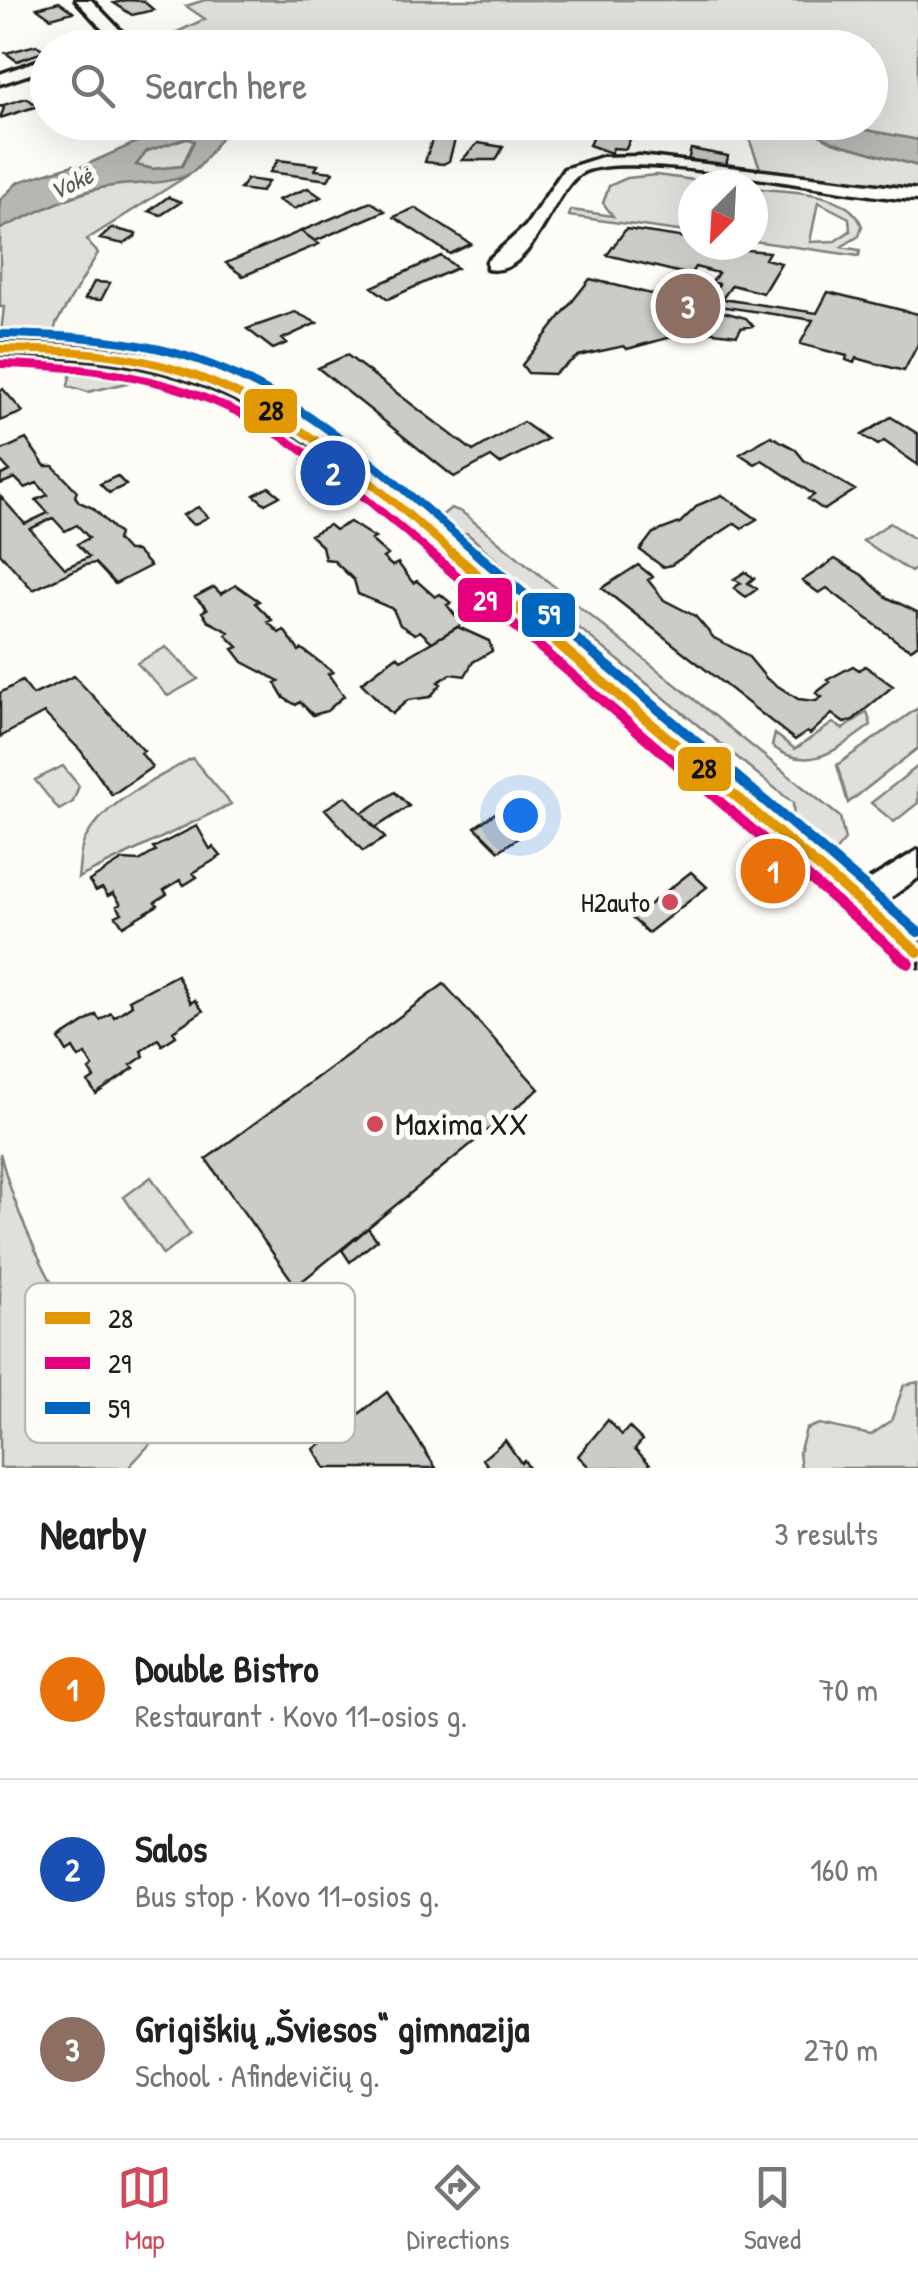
<!DOCTYPE html>
<html lang="en">
<head>
<meta charset="utf-8">
<style>
  :root { --surface:#fff; --page:#f6f6f6; --text:#222; --muted:#767676; --line:#e0e0e0; --accent:#d1495b }
  body { margin:0; font-family:"Patrick Hand",sans-serif; background:var(--page); color:var(--text) }
  .compass { position:absolute; left:678px; top:170px; width:90px; height:90px; border-radius:50%; background:var(--surface); box-shadow:0 10px 40px #0002; rotate:204deg }
  .you { position:absolute; left:520px; top:815px; width:35px; height:35px; margin:-25px; border:8px solid #fff; border-radius:50%; background:#1a73e8; box-shadow:0 0 0 15px #1a73e833 }
  .badge { display:grid; place-items:center; width:65px; height:65px; border-radius:50%; background:var(--accent); color:#fff; font-size:32px; font-weight:700 }
  .pin { position:absolute; translate:-50% -50%; border:5px solid #fff; box-shadow:0 2px 10px #0006 }
  .list { margin:0; padding:0; list-style:none }
  h2 { display:flex; justify-content:space-between; align-items:center; height:130px; margin:0; padding:0 40px; font-size:42px }
  h2 small { font-size:32px; font-weight:400; color:var(--muted) }
  .list li { display:grid; grid-template-columns:65px 1fr auto; gap:30px; align-items:center; box-sizing:border-box; height:180px; padding:0 40px; border-top:2px solid var(--line) }
  .list b { display:block; font-size:38px; white-space:nowrap }
  .list p { margin:0; font-size:32px; white-space:nowrap; color:var(--muted) }
  .list em { font-size:32px; font-style:normal; color:var(--muted) }
  .icon { flex:none; width:55px; height:55px; fill:none; stroke:currentColor; stroke-width:2; stroke-linecap:round; stroke-linejoin:round }
  .map { position:relative; flex:none; width:918px; height:1468px; overflow:hidden }
  .search { position:absolute; background:var(--surface); box-shadow:0 10px 40px #0002; left:30px; right:30px; top:30px; height:110px; display:flex; align-items:center; gap:25px; box-sizing:border-box; padding:0 35px; border-radius:55px; color:var(--muted); font-size:38px }
  .sheet { height:670px; background:var(--surface) }
  nav { display:flex; justify-content:space-around; align-items:center; box-sizing:border-box; height:140px; border-top:2px solid var(--line); background:var(--surface); font-size:28px; color:var(--muted) }
  nav a { display:grid; justify-items:center; gap:5px }
  nav .on { color:var(--accent) }
  .map>svg:first-child { display:block }
  .green { fill:#e0dfdb; stroke:#7e7e7c; stroke-width:2.5; fill-rule:evenodd }
  .water { fill:#b7b6b2; stroke:#797876; stroke-width:2.5; fill-rule:evenodd }
  .building { fill:#cccbc8; stroke:#1c1c1c; stroke-width:2.5; fill-rule:evenodd }
  .lines { fill:none; stroke-linecap:round; stroke-linejoin:round }
  .minor-casing { stroke:#1c1c1c; stroke-width:7 }
  .minor { fill:#fdfcf7; fill-rule:evenodd }
  .bus-1-far1-casing { stroke:#fdfcf7; stroke-width:14 }
  .bus-1-casing { stroke:#fdfcf7; stroke-width:18 }
  .bus-2-far2-casing { stroke:#fdfcf7; stroke-width:14 }
  .bus-2-far1-casing { stroke:#fdfcf7; stroke-width:18 }
  .bus-2-casing { stroke:#fdfcf7; stroke-width:20 }
  .bus-3-far1-casing { stroke:#fdfcf7; stroke-width:14 }
  .bus-3-casing { stroke:#fdfcf7; stroke-width:18 }
  .bus-1-far1 { stroke:#e19803; stroke-width:8 }
  .bus-1 { stroke:#e19803; stroke-width:10 }
  .bus-2-far2 { stroke:#e5007d; stroke-width:8 }
  .bus-2-far1 { stroke:#e5007d; stroke-width:10 }
  .bus-2 { stroke:#e5007d; stroke-width:12 }
  .bus-3-far1 { stroke:#0065bd; stroke-width:8 }
  .bus-3 { stroke:#0065bd; stroke-width:10 }
  .poi-dot { fill:#d1495b; stroke:#fdfcf7; stroke-width:4 }
  .labels { text-anchor:middle; stroke-width:10; stroke-linejoin:round; paint-order:stroke }
  .far-water-label { font-size:25px; font-style:italic; fill:#5a5a58; stroke:#fdfcf7 }
  .poi-label { font-size:28px; fill:#1c1c1c; stroke:#fdfcf7; text-anchor:end }
  .near-poi-label { font-size:32px; fill:#1c1c1c; stroke:#fdfcf7; text-anchor:start }
  .key { fill:#fdfcf7; stroke:#bab9b5; stroke-width:2.5 }
  .key-label { font-size:28px; fill:#1c1c1c }
  .line-badge { stroke:#fdfcf7; stroke-width:4 }
  .badge-label { font-size:28px; text-anchor:middle; font-weight:bold; fill:#fff }
  .pale-badge-label { font-size:28px; text-anchor:middle; font-weight:bold; fill:#111 }
</style>
</head>
<body>
<div class="map">
<svg width="918" height="1468" viewBox="0 0 918 1468">
  <rect width="100%" height="100%" fill="#fdfcf7"/>
  <filter id="ink" filterUnits="userSpaceOnUse"><feTurbulence type="fractalNoise" baseFrequency=".01" numOctaves="2"/><feDisplacementMap in="SourceGraphic" scale="20" xChannelSelector="R" yChannelSelector="G"/><feConvolveMatrix kernelMatrix="1 2 1 2 8 2 1 2 1" color-interpolation-filters="sRGB"/></filter>
  <g filter="url(#ink)">
    <path class="green" d="M205,0H918V140L831,123L870,122V48H164L177,32L205,19L186,6Z
      M737,123H797L833,142L918,166V191L762,173L743,123Z
      M186,138L194,141L182,166L153,169L136,165L147,151Z
      M190,174L86,240L98,253L56,324L52,341H0L4,307H0V229C36,213 73,193 112,185C138,180 166,185 190,174Z
      M656,175L733,185H693V233L569,216L571,210L613,216L603,203L609,186L627,178Z
      M753,188C786,192 848,189 862,226L859,236L841,247L860,250L859,256L753,241ZM818,202L849,218L850,231L835,241L810,242Z
      M0,354H49L150,368L157,376L88,392L68,386L72,366L64,361L42,368L0,367Z
      M451,508L462,512L840,817L845,840L831,856L794,826L793,803L579,628L560,629L518,596L519,580L467,533L447,538L430,525Z
      M890,523L918,541V567L911,572L863,541Z
      M166,647L198,679L168,696L137,663Z
      M918,708V748L848,803L837,765Z
      M867,712L871,725C839,748 809,775 772,746L775,734L795,749L833,723L843,729Z
      M192,758L231,804L78,878C80,866 79,850 85,839C106,800 156,780 192,758Z
      M63,766L79,786L73,802L59,810L35,780Z
      M918,766V803L894,822L871,803Z
      M0,1153C27,1261 93,1351 150,1444L128,1468H0Z
      M151,1177L190,1234L163,1255L124,1197Z
      M918,1382V1468H801L799,1453L806,1429L819,1424L871,1435L891,1421L904,1385Z"/>
    <path class="water" d="M180,123H236C216,136 207,164 191,173C167,187 130,181 101,188C66,196 33,215 0,229V200L18,182L73,165L81,167ZM186,138L194,141L182,166L153,169L136,165L147,151Z
      M797,123H831L918,140V166L833,142Z"/>
    <path class="building" d="M127,0L143,1L154,10L132,15L114,3Z
      M59,2L73,12L51,18L37,8Z
      M36,45L46,51L17,61L6,53Z
      M26,98L38,106L0,118L4,108L0,106Z
      M551,122L575,125L573,133L549,131Z
      M435,130L456,136L449,161L443,164L425,162Z
      M595,133L616,136L631,137L626,149L613,148L611,153L589,145Z
      M478,143L503,147L496,160H462Z
      M691,149L728,156L726,166L688,161Z
      M278,160L318,165L315,170L333,172L328,180L270,172Z
      M247,179L268,182L261,192L240,189Z
      M308,188L321,197L294,209L278,200Z
      M168,197L181,202L161,215L149,211Z
      M371,202L385,211L315,241L301,231Z
      M415,208L471,244L450,254L394,217Z
      M112,228L136,234L135,237L124,244L100,239Z
      M626,229L693,239V245L769,252L765,259L781,263L763,293L732,285L722,299L817,313L828,292L918,314V344L904,371L856,358L854,363L846,360L847,356L800,344L813,320L719,306L716,310L746,318L753,326L741,328L737,335L697,330L627,349L624,346L578,356L554,374L528,373L522,365L590,279L704,307L719,284L712,282L718,273L695,267L690,275L607,255Z
      M301,231L319,244L243,276L226,263Z
      M441,256L457,268L388,299L372,287Z
      M94,282L110,283L101,300L85,299Z
      M295,312L317,323L282,339L287,343L273,349L247,329Z
      M347,355L473,451L523,422L547,439L500,464L491,457L454,477L318,368Z
      M3,389L23,412L0,421V390Z
      M891,417L918,434V465L884,441L878,445L862,435Z
      M771,436L795,449L804,460L855,490L824,510L808,499L814,495L773,467L762,460L755,464L740,454Z
      M26,439L45,466H53L77,491L75,496L79,502L93,508L119,534L117,540L127,551H136L150,566L115,584L95,563L85,565L33,590L0,553V496L25,524L48,513L36,500L48,495L37,483L25,488L15,478L0,484L1,475L10,471L0,460V451ZM53,518L65,531L77,525L89,538L77,544L89,557L65,568L30,529Z
      M117,476L126,485L109,493L100,484Z
      M269,487L280,496L265,504L254,495Z
      M722,495L757,519L742,528L735,523L671,565L663,567L640,550L653,533L680,523L698,505Z
      M198,507L208,517L193,525L183,515Z
      M350,522L375,538L371,540L388,555L383,558L392,566L398,563L413,583L417,581L435,597L440,594L451,603L447,605L462,624L432,642L420,631L415,634L400,625L393,609L358,594L354,580L333,560L325,559L322,546L310,535L329,525L335,530Z
      M835,559L862,575L886,597L917,612L918,644L911,649L902,645L827,588L819,593L802,581Z
      M638,565L653,577L648,580L664,600L695,616L714,638L747,655L767,679L798,699L816,701L822,697L816,693L830,682L827,680L853,666L859,670L865,666L893,686L853,720L844,723L832,714L810,734L807,732L795,740L602,588Z
      M745,572L754,578L748,583L757,589L746,597L734,588L741,583L734,579Z
      M236,585L259,601L255,603L272,620L268,622L279,633L284,630L299,651L302,649L333,672L328,674L344,696L327,711L313,715L300,702L296,705L284,698L275,683L279,681L243,662L233,649L238,647L226,635L229,632L208,621L202,612L207,609L195,597L214,587L221,594Z
      M458,627L489,641L492,651L473,662L465,676L451,674L438,682L441,684L430,697L408,700L392,714L361,683L397,656L401,660Z
      M74,676L144,751L141,753L152,767L112,795L81,751L44,713L0,737V693L22,681L33,695Z
      M395,792L409,806L375,828L362,813Z
      M346,796L385,838L363,851L325,809Z
      M504,807L528,831L499,851L475,827Z
      M197,826L210,849L213,847L221,856L193,873L197,877L184,885L180,880L164,890L167,894L155,902L158,905L123,926L116,916L122,913L117,906L121,904L113,893L108,896L102,888L96,891L89,881L123,860L139,861L156,851L153,848Z
      M767,853L795,876L780,888L752,865Z
      M691,872L707,887L648,933L632,918Z
      M177,975L191,1003L195,1000L203,1011L173,1031L176,1036L162,1045L158,1039L141,1051L144,1056L131,1065L134,1068L96,1094L88,1082L94,1078L89,1070L93,1067L85,1054L79,1058L73,1048L67,1052L59,1039L96,1015L100,1020L111,1013L114,1017L132,1005L129,1000Z
      M444,984L539,1089L296,1286L206,1159Z
      M368,1228L377,1240L350,1262L342,1250Z
      M387,1392L436,1468H325L314,1449Z
      M608,1420L622,1435L629,1427L642,1440L635,1449L650,1464L647,1468H590L578,1456Z
      M505,1440L521,1463L524,1460L529,1468H489L483,1459Z"/>
    <g class="lines">
      <defs>
        <path id="minor" d="M76,0H91L120,30V36L100,48H81L105,32Z
          M48,57V68L0,84V74Z
          M640,156L918,190V200C844,197 641,149 585,171C552,185 535,279 487,269V261L526,226L564,169L602,157Z
          M0,343C83,343 169,348 245,383C327,422 393,490 462,547C596,659 729,772 861,885L918,850V878L883,903L918,933V966L907,962L368,492C242,385 166,355 0,355Z"/>
      </defs>
      <use href="#minor" class="minor-casing"/>
      <use href="#minor" class="minor"/>
      <defs>
        <path id="bus-1-far1" d="M0,349C54,350 108,351 161,365C278,395 366,478 455,555"/>
        <path id="bus-1" d="M452,553L918,952"/>
        <path id="bus-2-far2" d="M0,364C210,369 278,423 433,555"/>
        <path id="bus-2-far1" d="M430,553L899,955"/>
        <path id="bus-2" d="M896,953L908,963"/>
        <path id="bus-3-far1" d="M0,334C54,335 107,337 160,349C287,378 384,473 479,555"/>
        <path id="bus-3" d="M476,553L918,932"/>
      </defs>
      <use href="#bus-1-far1" class="bus-1-far1-casing"/>
      <use href="#bus-1" class="bus-1-casing"/>
      <use href="#bus-2-far2" class="bus-2-far2-casing"/>
      <use href="#bus-2-far1" class="bus-2-far1-casing"/>
      <use href="#bus-2" class="bus-2-casing"/>
      <use href="#bus-3-far1" class="bus-3-far1-casing"/>
      <use href="#bus-3" class="bus-3-casing"/>
      <use href="#bus-1-far1" class="bus-1-far1"/>
      <use href="#bus-1" class="bus-1"/>
      <use href="#bus-2-far2" class="bus-2-far2"/>
      <use href="#bus-2-far1" class="bus-2-far1"/>
      <use href="#bus-2" class="bus-2"/>
      <use href="#bus-3-far1" class="bus-3-far1"/>
      <use href="#bus-3" class="bus-3"/>
    </g>
  </g>
  <g class="poi-dot">
    <circle cx="670" cy="902" r="10"/>
    <circle cx="375" cy="1124" r="10"/>
  </g>
  <g class="labels">
    <g class="far-water-label">
      <text transform="translate(71 183) rotate(-26)" y="9">Vokė</text>
    </g>
    <g class="poi-label">
      <text x="650" y="912">H2auto</text>
    </g>
    <g class="near-poi-label">
      <text x="395" y="1135">Maxima XX</text>
    </g>
  </g>
  <rect x="25" y="1283" width="330" height="160" rx="15" class="key"/>
  <rect x="45" y="1312" width="45" height="12" fill="#e19803"/>
  <rect x="45" y="1357" width="45" height="12" fill="#e5007d"/>
  <rect x="45" y="1402" width="45" height="12" fill="#0065bd"/>
  <g class="key-label">
    <text x="108" y="1328">28</text>
    <text x="108" y="1373">29</text>
    <text x="108" y="1418">59</text>
  </g>
  <g class="line-badge">
    <rect x="242" y="387" width="57" height="48" rx="10" fill="#e19803"/>
    <rect x="456" y="576" width="58" height="48" rx="10" fill="#e5007d"/>
    <rect x="520" y="591" width="57" height="48" rx="10" fill="#0065bd"/>
    <rect x="676" y="745" width="57" height="48" rx="10" fill="#e19803"/>
  </g>
  <g class="badge-label">
    <text x="485" y="610">29</text>
    <text x="549" y="624">59</text>
  </g>
  <g class="pale-badge-label">
    <text x="271" y="420">28</text>
    <text x="704" y="778">28</text>
  </g>
</svg>
<svg class="compass" viewBox="-18 -18 36 36"><path d="M0-13l5 13h-10z" fill="#e53935"/><path d="M0 13l5-13h-10z" fill="#767676"/></svg>
<div class="you"></div>
<div class="pin badge" style="left:773px;top:871px;background:#e8710a">1</div>
<div class="pin badge" style="left:333px;top:473px;background:#1a4fb4">2</div>
<div class="pin badge" style="left:688px;top:306px;background:#8d6e63">3</div>
<div class="search"><svg class="icon" aria-label="search" viewBox="0 0 24 24"><circle cx="10" cy="10" r="6"/><path d="M15 15l6 6"/></svg>Search here</div>
</div>
<section class="sheet">
<h2>Nearby<small>3 results</small></h2>
<ul class="list">
<li><span class="badge" style="background:#e8710a">1</span><div><b>Double Bistro</b><p>Restaurant · Kovo 11-osios g.</p></div><em>70 m</em></li>
<li><span class="badge" style="background:#1a4fb4">2</span><div><b>Salos</b><p>Bus stop · Kovo 11-osios g.</p></div><em>160 m</em></li>
<li><span class="badge" style="background:#8d6e63">3</span><div><b>Grigiškių „Šviesos“ gimnazija</b><p>School · Afindevičių g.</p></div><em>270 m</em></li>
</ul>
</section>
<nav>
<a class="on"><svg class="icon" aria-label="map" viewBox="0 0 24 24"><path d="M3 6l6-2 6 2 6-2v14l-6 2-6-2-6 2zM9 4v14M15 6v14"/></svg>Map</a>
<a><svg class="icon" aria-label="directions" viewBox="0 0 24 24"><path d="M12 3l9 9-9 9-9-9zM9 14v-3h6M13 9l2 2-2 2"/></svg>Directions</a>
<a><svg class="icon" aria-label="saved" viewBox="0 0 24 24"><path d="M7 4h10v16l-5-4-5 4z"/></svg>Saved</a>
</nav>
</body>
</html>
